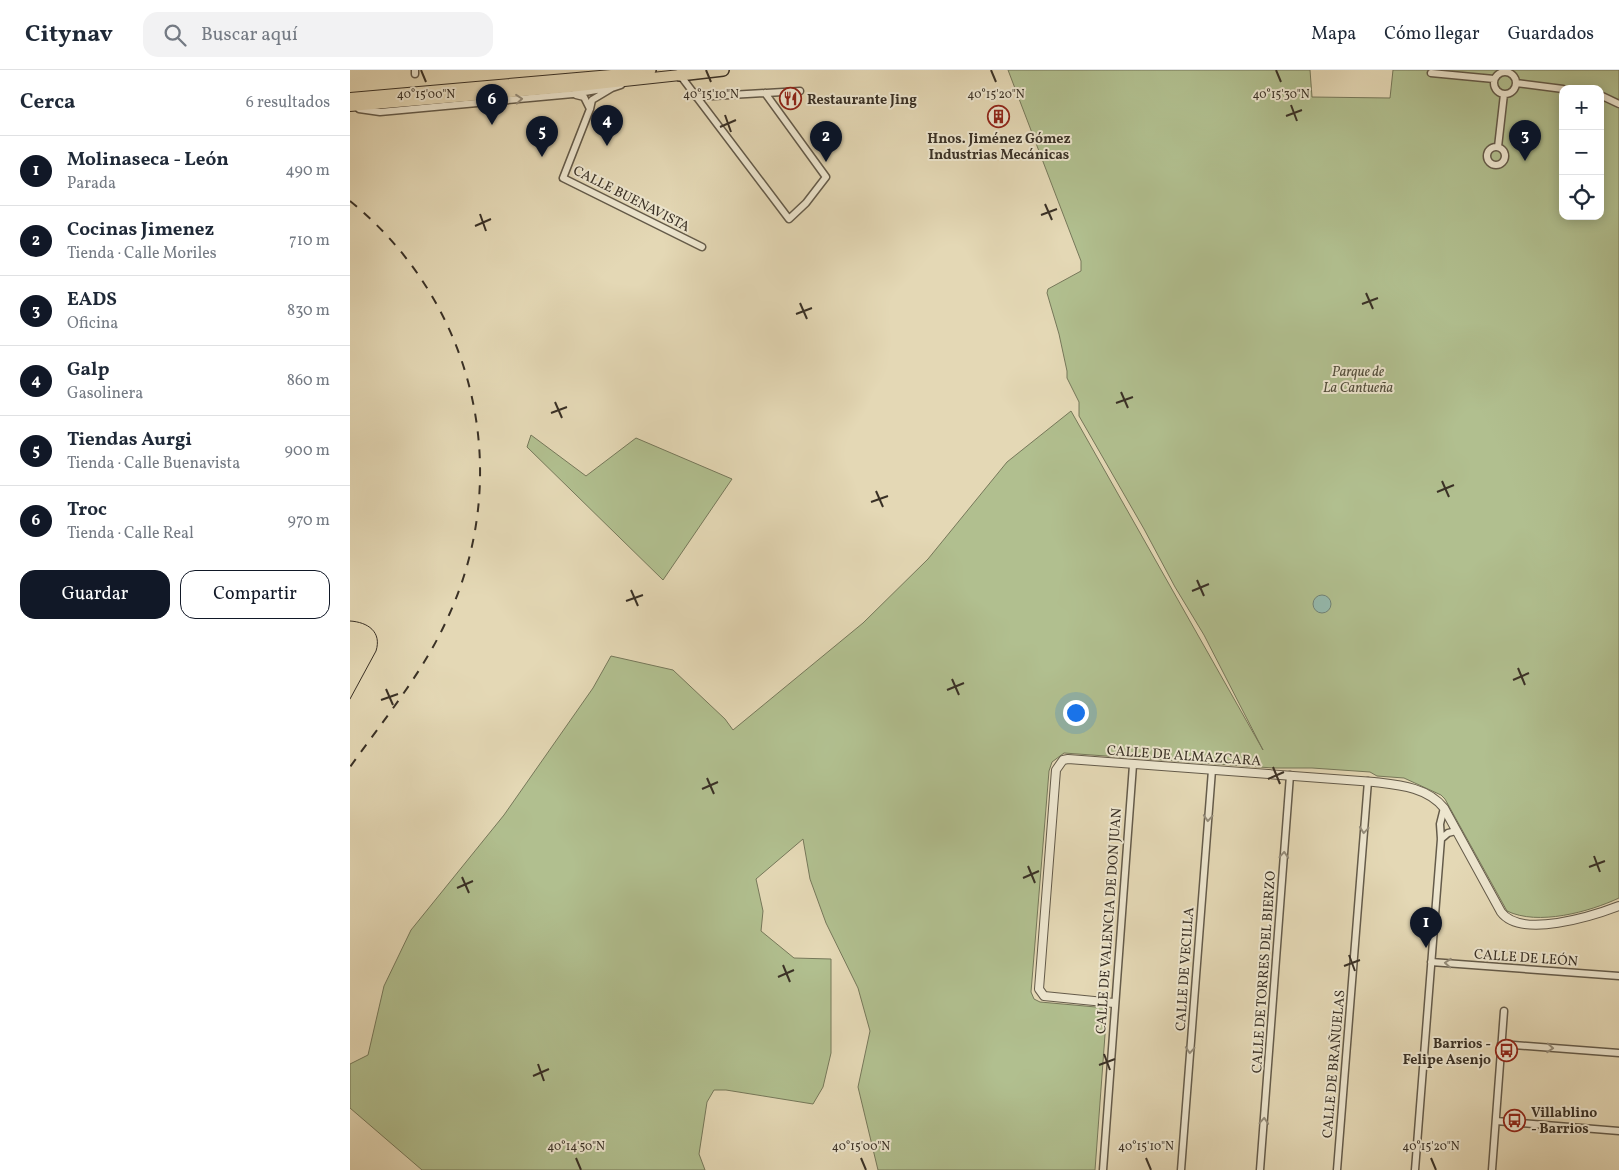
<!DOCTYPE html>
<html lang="es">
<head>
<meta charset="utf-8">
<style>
  :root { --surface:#fff; --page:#f2f2f3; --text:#1f2937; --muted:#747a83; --line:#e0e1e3; --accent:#111827 }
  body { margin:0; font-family:Vollkorn,serif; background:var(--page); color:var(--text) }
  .controls { position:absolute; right:15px; top:15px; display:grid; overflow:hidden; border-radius:10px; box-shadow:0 2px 12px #0003 }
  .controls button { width:45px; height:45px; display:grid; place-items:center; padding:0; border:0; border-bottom:1px solid var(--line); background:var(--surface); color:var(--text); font:25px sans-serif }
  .you { position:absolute; left:725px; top:642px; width:18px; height:18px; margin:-12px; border:4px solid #fff; border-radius:50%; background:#1a73e8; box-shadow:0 0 0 8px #1a73e833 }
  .badge { display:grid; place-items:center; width:32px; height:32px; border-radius:50%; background:var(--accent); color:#fff; font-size:16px; font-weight:700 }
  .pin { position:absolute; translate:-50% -41px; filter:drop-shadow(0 1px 2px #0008) }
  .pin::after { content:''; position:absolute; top:26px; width:18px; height:15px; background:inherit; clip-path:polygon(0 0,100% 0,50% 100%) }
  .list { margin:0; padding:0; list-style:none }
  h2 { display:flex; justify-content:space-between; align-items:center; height:65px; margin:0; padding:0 20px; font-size:21px }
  h2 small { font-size:16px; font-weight:400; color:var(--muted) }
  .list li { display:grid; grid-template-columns:32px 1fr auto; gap:15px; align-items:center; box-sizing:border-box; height:70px; padding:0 20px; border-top:1px solid var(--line) }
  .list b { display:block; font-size:19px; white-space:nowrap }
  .list p { margin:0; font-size:16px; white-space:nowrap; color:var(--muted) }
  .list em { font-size:16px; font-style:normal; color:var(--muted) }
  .actions { display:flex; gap:10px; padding:15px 20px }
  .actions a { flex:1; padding:11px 0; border:1px solid var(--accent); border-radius:15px; text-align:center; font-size:18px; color:var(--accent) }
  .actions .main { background:var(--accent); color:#fff }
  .icon { flex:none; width:28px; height:28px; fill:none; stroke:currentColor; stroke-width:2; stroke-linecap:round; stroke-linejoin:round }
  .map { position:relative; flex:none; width:1269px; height:1100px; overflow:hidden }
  header { display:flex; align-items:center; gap:30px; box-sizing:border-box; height:70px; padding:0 25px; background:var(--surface); border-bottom:1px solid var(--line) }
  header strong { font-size:24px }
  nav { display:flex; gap:28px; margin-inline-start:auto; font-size:18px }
  .search { width:350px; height:45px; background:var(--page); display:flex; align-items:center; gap:12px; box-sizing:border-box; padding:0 18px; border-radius:15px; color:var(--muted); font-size:19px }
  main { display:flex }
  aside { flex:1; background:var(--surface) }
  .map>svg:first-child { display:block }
  .green { fill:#b1bf8f; stroke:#76785a; fill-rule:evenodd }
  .water { fill:#95baae; stroke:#718378 }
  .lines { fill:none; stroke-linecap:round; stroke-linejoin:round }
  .minor-casing { stroke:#645b4a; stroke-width:9 }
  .tertiary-casing { stroke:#645b4a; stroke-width:10 }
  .primary-casing { stroke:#3a3126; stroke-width:12 }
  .motorway-casing { stroke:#3a3126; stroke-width:14 }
  .minor { stroke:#ede6cf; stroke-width:6 }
  .tertiary { stroke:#ede6cf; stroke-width:8 }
  .primary { stroke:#e4d8b5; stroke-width:10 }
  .motorway { stroke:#e4d8b5; stroke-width:11 }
  .tram { stroke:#3a3126; stroke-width:1 }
  .rail { stroke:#3a3126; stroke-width:2; stroke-dasharray:9 9; stroke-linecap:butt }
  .oneway { stroke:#948c7a }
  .ticks { fill:none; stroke:#3a3126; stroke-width:2 }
  .labels { text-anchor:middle; stroke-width:4; stroke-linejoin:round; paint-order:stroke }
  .poi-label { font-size:14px; font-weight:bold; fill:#3a3126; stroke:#ede6cf; text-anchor:start }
  .street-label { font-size:14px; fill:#3a3126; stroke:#ede6cf }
  .park-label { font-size:14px; font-style:italic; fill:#524d3b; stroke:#ede6cf }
  .ticks-label { font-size:12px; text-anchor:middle; fill:#3a3126; stroke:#ede6cf; stroke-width:4; stroke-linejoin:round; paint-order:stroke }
</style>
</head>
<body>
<header>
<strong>Citynav</strong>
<div class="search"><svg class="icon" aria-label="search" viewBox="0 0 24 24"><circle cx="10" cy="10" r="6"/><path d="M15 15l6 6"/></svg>Buscar aquí</div>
<nav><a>Mapa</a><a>Cómo llegar</a><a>Guardados</a></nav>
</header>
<main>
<aside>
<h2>Cerca<small>6 resultados</small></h2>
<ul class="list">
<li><span class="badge">1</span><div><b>Molinaseca - León</b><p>Parada</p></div><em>490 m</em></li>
<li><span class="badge">2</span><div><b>Cocinas Jimenez</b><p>Tienda · Calle Moriles</p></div><em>710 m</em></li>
<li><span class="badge">3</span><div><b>EADS</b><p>Oficina</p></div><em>830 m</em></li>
<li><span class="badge">4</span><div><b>Galp</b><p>Gasolinera</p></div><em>860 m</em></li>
<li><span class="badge">5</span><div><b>Tiendas Aurgi</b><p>Tienda · Calle Buenavista</p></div><em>900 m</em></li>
<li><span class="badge">6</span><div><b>Troc</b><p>Tienda · Calle Real</p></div><em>970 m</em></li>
</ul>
<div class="actions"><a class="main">Guardar</a><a>Compartir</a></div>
</aside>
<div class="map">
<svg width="1269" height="1100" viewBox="0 0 1269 1100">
  <rect width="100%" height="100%" fill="#e4d8b5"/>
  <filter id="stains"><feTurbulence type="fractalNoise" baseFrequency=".004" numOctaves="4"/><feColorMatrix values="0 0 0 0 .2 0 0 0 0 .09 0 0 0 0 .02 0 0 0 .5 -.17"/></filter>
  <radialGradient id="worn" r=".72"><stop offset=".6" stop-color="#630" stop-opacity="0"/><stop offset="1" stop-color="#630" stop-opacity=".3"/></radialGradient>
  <path class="green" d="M658,0H960L962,27L1040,28L1043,0H1269V828C1239,842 1188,856 1157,841L1095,729L1091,725L1054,708L1027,706L1020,702L962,698H923L714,683L702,692L699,701L681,922L684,929L690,932L757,938L745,1100H528L508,1017L520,961L508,918L476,853L460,809L453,769L406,809L413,841L411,861L444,888L481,889V983L473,1017L463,1034L376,1020H364L357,1032L349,1084L355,1100H72L0,1038V994L18,985L34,916L61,860L154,745L243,618L261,586L323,600L375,649L383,660L513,553L578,489L657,392L721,341L913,680L854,565L825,517L794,459L729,346V332L717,308V301L709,264L697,223L698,219L731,201V191ZM1213,19H1250V146H1213Z
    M181,365L236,406L286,368L382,409L313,510L177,377Z"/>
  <path class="water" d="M963 534a9 9 0 1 1 18 0a9 9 0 1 1-18 0Z"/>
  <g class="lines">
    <defs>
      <path id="minor" d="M1144 13a11 11 0 1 1 22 0a11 11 0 1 1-22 0Z
        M1081,3L1144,9
        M65,4V0
        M330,5L439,149L456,133L476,107L415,23
        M1166,13L1213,19
        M271,15L262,18L242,30L240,39L213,108L352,177
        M226,25L234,27L240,39
        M1250,25L1269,34
        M346,27L450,21
        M9,39L30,42L223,24L258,18
        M1148,77L1154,24
        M1137 86a9 9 0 1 1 18 0a9 9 0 1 1-18 0Z
        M1091,769L1098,763L1106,761
        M1081,892L1269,906
        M1151,974L1269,983
        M1146,1051L1269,1061
        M753,1100L783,695
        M831,1100L862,700
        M910,1100L940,705
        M987,1100L1018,711
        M1065,1100L1091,769L1090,754L1094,738
        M1142,1100L1154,941"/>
      <path id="tertiary" d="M764,933L694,926L689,919L706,700L713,690L718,689L1024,712C1049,715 1077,717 1094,738L1151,842C1171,869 1243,846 1269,836"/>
      <path id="primary" d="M0,28L284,3
        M0,36L219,17L330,5"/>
      <path id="motorway" d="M284,3L300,0
        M330,5L373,0"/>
    </defs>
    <use href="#minor" class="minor-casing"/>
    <use href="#tertiary" class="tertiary-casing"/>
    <use href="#primary" class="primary-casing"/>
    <use href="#motorway" class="motorway-casing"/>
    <use href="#minor" class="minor"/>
    <use href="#tertiary" class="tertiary"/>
    <use href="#primary" class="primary"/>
    <use href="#motorway" class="motorway"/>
    <path class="tram" d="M0,551C18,552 32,562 26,581L0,629"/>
    <path class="rail" d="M0,131C123,231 165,399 99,545C75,600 35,648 0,697"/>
  </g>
  <defs><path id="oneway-chevron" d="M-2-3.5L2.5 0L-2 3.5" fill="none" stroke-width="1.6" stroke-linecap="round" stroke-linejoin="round" transform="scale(1.25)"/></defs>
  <g class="oneway">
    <use href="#oneway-chevron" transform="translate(169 29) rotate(-5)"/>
    <use href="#oneway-chevron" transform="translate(858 748) rotate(94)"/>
    <use href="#oneway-chevron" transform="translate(1014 760) rotate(95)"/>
    <use href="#oneway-chevron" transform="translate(934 785) rotate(-86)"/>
    <use href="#oneway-chevron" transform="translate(1098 893) rotate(-176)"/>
    <use href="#oneway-chevron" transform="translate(1200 978) rotate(4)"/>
    <use href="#oneway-chevron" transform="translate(840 980) rotate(94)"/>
    <use href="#oneway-chevron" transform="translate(914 1051) rotate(-86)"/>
  </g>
  <path class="ticks" d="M71,0L76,12M356,0L361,12M641,0L646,12M926,0L931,12M941,35L947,51M375,45L381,62M936,46L952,40M370,57L386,50M695,134L702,150M130,144L136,161M691,145L707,139M125,156L141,149M1016,223L1023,239M450,233L457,249M1012,234L1028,228M446,244L462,238M771,322L778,338M205,332L212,348M766,333L783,327M201,343L217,337M1092,411L1099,427M526,421L533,437M1087,422L1104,415M521,432L538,426M847,510L854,526M281,520L288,536M842,521L859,514M276,531L293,525M1168,598L1175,615M602,609L609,625M1163,610L1179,603M36,619L43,635M597,620L614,613M31,630L48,624M923,697L930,714M357,708L364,724M918,709L934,702M352,719L368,712M1244,786L1250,802M678,796L685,813M1239,797L1255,791M112,807L119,823M673,808L689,801M107,818L123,811M999,885L1005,901M433,895L440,912M994,896L1010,890M428,907L444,900M754,984L760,1000M188,994L194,1011M749,995L765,989M183,1006L199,999M226,1088L231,1100M511,1088L516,1100M796,1088L801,1100M1081,1088L1086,1100"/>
  <defs>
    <symbol id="restaurant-ring" viewBox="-11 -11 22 22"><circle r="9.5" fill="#ede6cf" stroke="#8f2418" stroke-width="1.5"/><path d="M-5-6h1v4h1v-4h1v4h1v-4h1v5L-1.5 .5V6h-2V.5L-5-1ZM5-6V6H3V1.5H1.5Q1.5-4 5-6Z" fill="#8f2418"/></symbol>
    <symbol id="building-ring" viewBox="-11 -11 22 22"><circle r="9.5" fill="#ede6cf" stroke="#8f2418" stroke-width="1.5"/><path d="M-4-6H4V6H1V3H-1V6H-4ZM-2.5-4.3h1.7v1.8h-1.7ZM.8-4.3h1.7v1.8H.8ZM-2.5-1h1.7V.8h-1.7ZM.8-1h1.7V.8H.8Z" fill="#8f2418"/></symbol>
    <symbol id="bus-ring" viewBox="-11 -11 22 22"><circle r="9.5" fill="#ede6cf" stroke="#8f2418" stroke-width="1.5"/><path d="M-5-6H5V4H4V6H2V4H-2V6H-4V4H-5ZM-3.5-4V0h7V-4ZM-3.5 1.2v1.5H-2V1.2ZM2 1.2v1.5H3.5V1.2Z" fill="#8f2418"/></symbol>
  </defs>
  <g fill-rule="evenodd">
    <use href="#restaurant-ring" x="428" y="16" width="25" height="25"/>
    <use href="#building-ring" x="636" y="34" width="25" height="25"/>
    <use href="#bus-ring" x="1144" y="968" width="25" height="25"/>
    <use href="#bus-ring" x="1152" y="1038" width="25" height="25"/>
  </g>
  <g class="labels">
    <g class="poi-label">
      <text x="457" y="34">Restaurante Jing</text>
      <text x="649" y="73" text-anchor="middle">Hnos. Jiménez Gómez<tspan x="649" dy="16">Industrias Mecánicas</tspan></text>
      <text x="1141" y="978" text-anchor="end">Barrios -<tspan x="1141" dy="16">Felipe Asenjo</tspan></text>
      <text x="1181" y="1047">Villablino<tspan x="1181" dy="16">- Barrios</tspan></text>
    </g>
    <g class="street-label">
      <text transform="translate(282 128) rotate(27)" y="5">CALLE BUENAVISTA</text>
      <text transform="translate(834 685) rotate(4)" y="5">CALLE DE ALMAZCARA</text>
      <text transform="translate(758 851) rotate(-86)" y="5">CALLE DE VALENCIA DE DON JUAN</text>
      <text transform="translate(1176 887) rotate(4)" y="5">CALLE DE LEÓN</text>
      <text transform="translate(834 899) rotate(-86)" y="5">CALLE DE VECILLA</text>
      <text transform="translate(913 902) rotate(-86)" y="5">CALLE DE TORRES DEL BIERZO</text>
      <text transform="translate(983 994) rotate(-85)" y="5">CALLE DE BRAÑUELAS</text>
    </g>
    <g class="park-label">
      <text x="1008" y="306">Parque de<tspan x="1008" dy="16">La Cantueña</tspan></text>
    </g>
  </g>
  <g class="ticks-label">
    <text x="646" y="28">40°15'20"N</text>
    <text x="931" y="28">40°15'30"N</text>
    <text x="76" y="28">40°15'00"N</text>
    <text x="361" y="28">40°15'10"N</text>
    <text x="226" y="1080">40°14'50"N</text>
    <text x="511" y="1080">40°15'00"N</text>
    <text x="796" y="1080">40°15'10"N</text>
    <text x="1081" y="1080">40°15'20"N</text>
  </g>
  <rect width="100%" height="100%" filter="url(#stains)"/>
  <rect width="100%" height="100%" fill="url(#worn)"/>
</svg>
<div class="controls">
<button>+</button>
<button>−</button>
<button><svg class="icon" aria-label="locate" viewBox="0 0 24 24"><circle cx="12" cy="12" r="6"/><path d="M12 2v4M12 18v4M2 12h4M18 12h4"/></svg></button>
</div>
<div class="you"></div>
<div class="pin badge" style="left:1076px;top:878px">1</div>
<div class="pin badge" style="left:476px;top:92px">2</div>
<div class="pin badge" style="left:1175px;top:91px">3</div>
<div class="pin badge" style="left:257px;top:76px">4</div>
<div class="pin badge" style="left:192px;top:87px">5</div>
<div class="pin badge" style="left:142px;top:55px">6</div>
</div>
</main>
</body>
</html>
